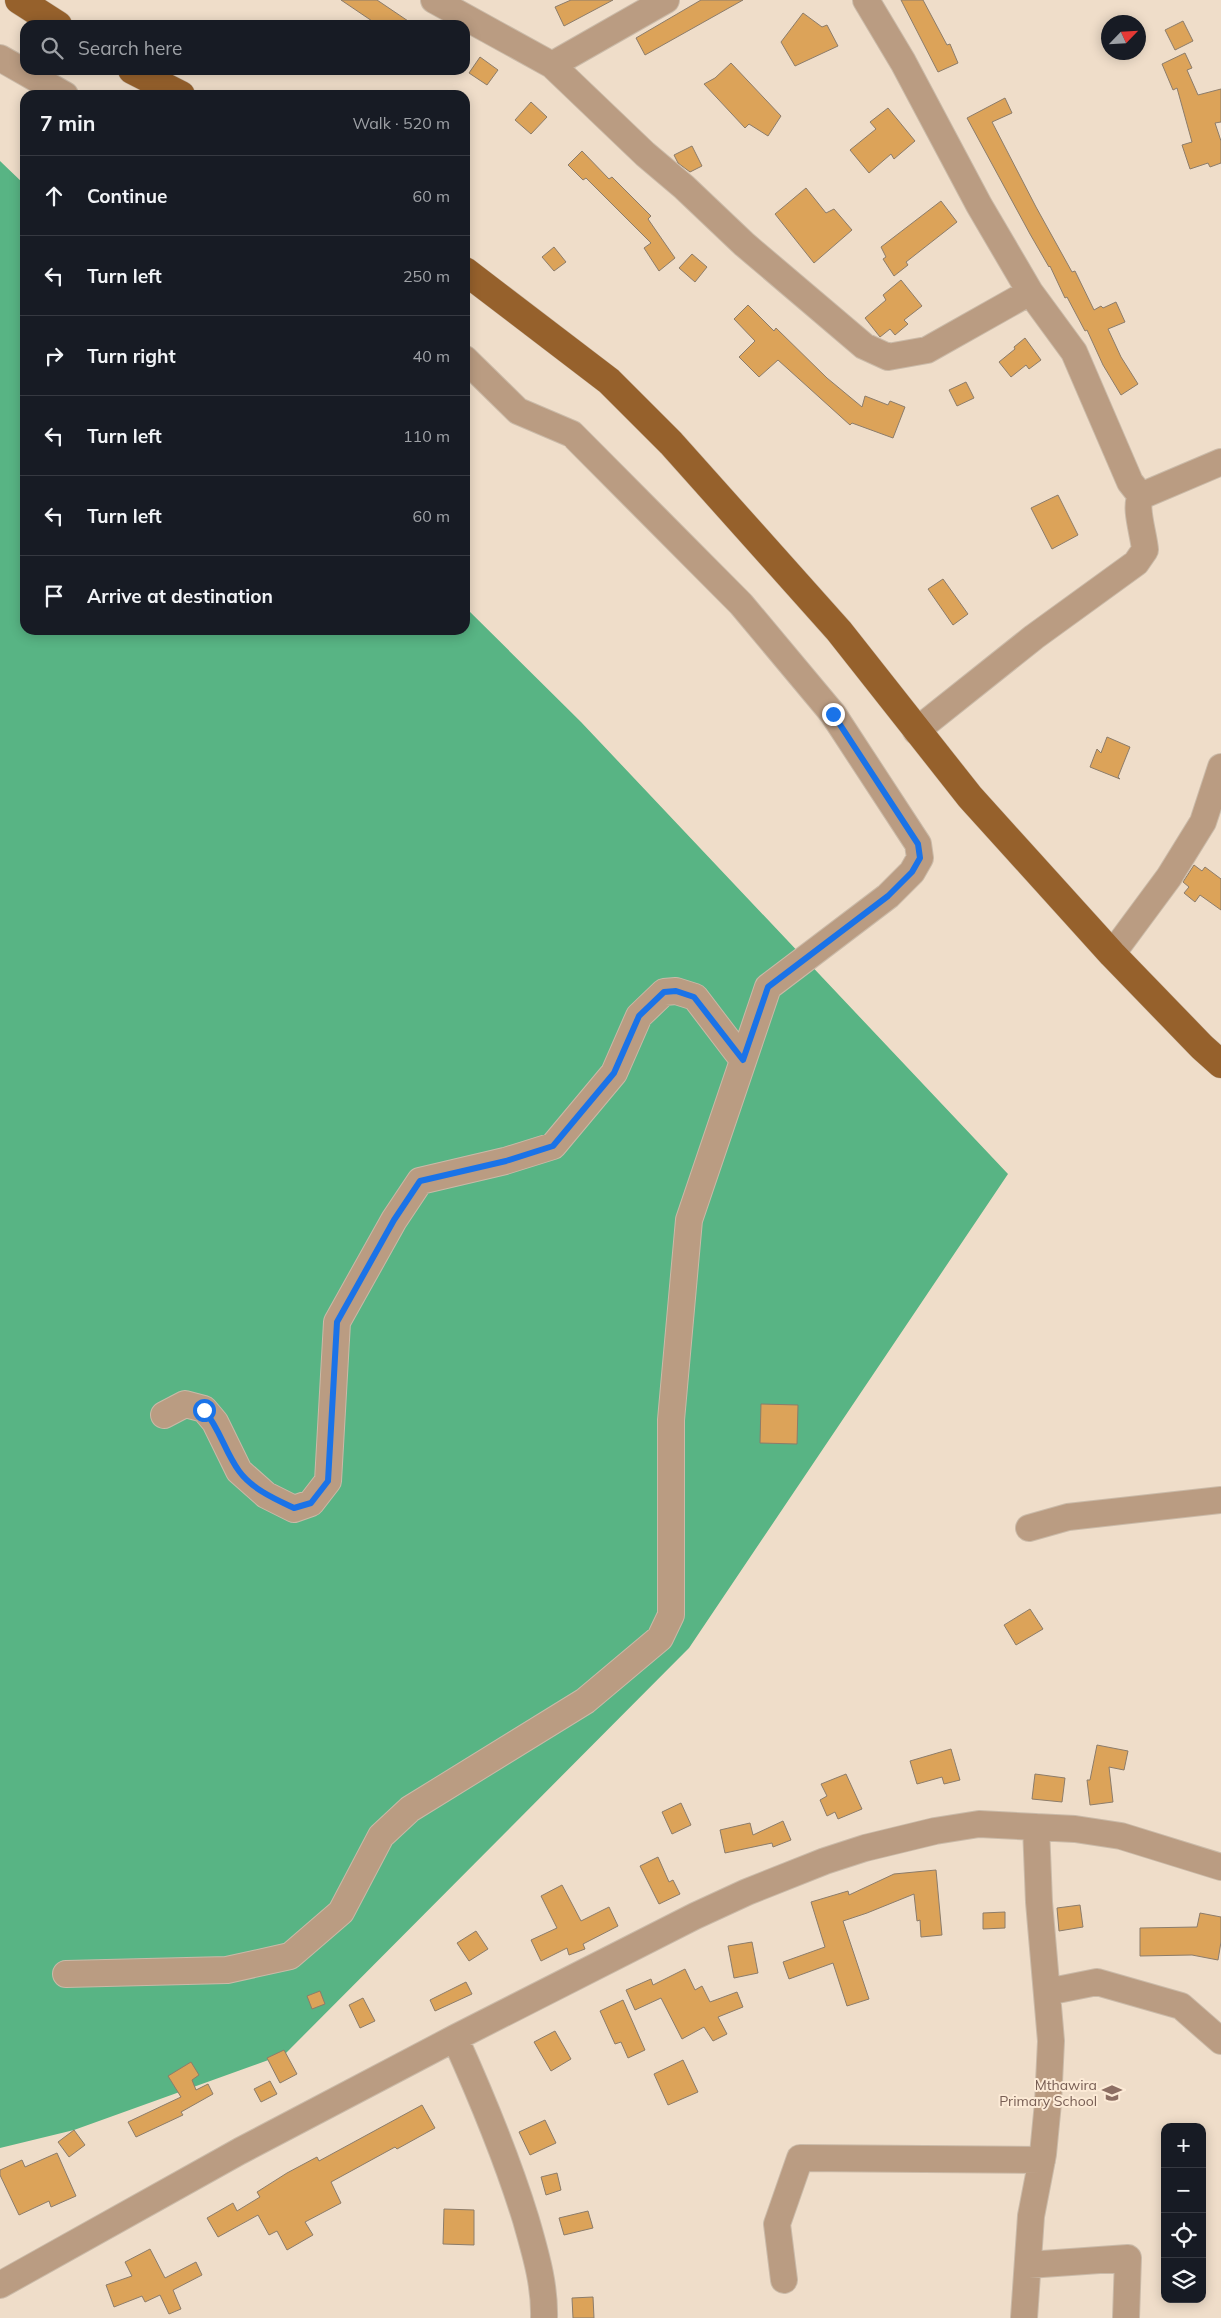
<!DOCTYPE html>
<html lang="en">
<head>
<meta charset="utf-8">
<style>
  :root { --surface:#171b24; --page:#20242c; --text:#f1f3f6; --muted:#9ea1a6; --line:#363941 }
  body { margin:0; font-family:Mulish,sans-serif; background:var(--page); color:var(--text) }
  .controls { position:absolute; right:15px; bottom:15px; display:grid; overflow:hidden; border-radius:10px; box-shadow:0 2px 12px #0003 }
  .controls button { width:45px; height:45px; display:grid; place-items:center; padding:0; border:0; border-bottom:1px solid var(--line); background:var(--surface); color:var(--text); font:25px sans-serif }
  .compass { position:absolute; left:1101px; top:15px; width:45px; height:45px; border-radius:50%; background:var(--surface); box-shadow:0 2px 12px #0003; rotate:65deg }
  .stop { position:absolute; width:15px; height:15px; margin:-11px; border:4px solid #1a73e8; border-radius:50%; background:#fff }
  .stop.end { background:#1a73e8; border-color:#fff; box-shadow:0 1px 5px #0008 }
  .list { margin:0; padding:0; list-style:none }
  h2 { display:flex; justify-content:space-between; align-items:center; height:65px; margin:0; padding:0 20px; font-size:21px }
  h2 small { font-size:16px; font-weight:400; color:var(--muted) }
  .list li { display:grid; grid-template-columns:32px 1fr auto; gap:15px; align-items:center; box-sizing:border-box; height:80px; padding:0 20px; border-top:1px solid var(--line) }
  .list b { display:block; font-size:19px; white-space:nowrap }
  .list em { font-size:16px; font-style:normal; color:var(--muted) }
  .icon { flex:none; width:28px; height:28px; fill:none; stroke:currentColor; stroke-width:2; stroke-linecap:round; stroke-linejoin:round }
  .map { position:relative; flex:none; width:1221px; height:2318px; overflow:hidden }
  .search { position:absolute; background:var(--surface); box-shadow:0 2px 12px #0003; left:20px; top:20px; width:450px; height:55px; display:flex; align-items:center; gap:12px; box-sizing:border-box; padding:0 18px; border-radius:15px; color:var(--muted); font-size:19px }
  .panel { position:absolute; background:var(--surface); box-shadow:0 2px 12px #0003; left:20px; top:90px; width:450px; height:545px; border-radius:15px }
  .map>svg:first-child { display:block }
  .forest { fill:#58b484 }
  .building { fill:#dca359; stroke:#8c7c6a }
  .lines { fill:none; stroke-linecap:round; stroke-linejoin:round }
  .minor-casing { stroke:#cabaa8; stroke-width:28 }
  .major-casing { stroke:#cabaa8; stroke-width:29 }
  .minor { stroke:#ba9c82; stroke-width:26 }
  .major { stroke:#96612c; stroke-width:28 }
  .route { stroke:#1a73e8; stroke-width:6 }
  .labels { text-anchor:middle; stroke-width:4; stroke-linejoin:round; paint-order:stroke }
  .education-label { font-size:14px; fill:#785e54; stroke:#fcead6; text-anchor:end }
</style>
</head>
<body>
<div class="map">
<svg width="1221" height="2318" viewBox="0 0 1221 2318">
  <rect width="100%" height="100%" fill="#efddc9"/>
  <path class="forest" d="M0,161L25,185V630H465V607L581,722L1008,1174L689,1648L285,2054L74,2130L0,2148Z"/>
  <path class="building" d="M341,0H377L414,25H378Z
    M571,0H613L564,26L555,7Z
    M701,0H743L645,55L636,38Z
    M901,0H923L947,45L950,44L958,63L938,72Z
    M803,13L822,27L827,25L838,46L795,66L781,42Z
    M1183,21L1193,41L1175,50L1165,30Z
    M1185,53L1192,68L1187,70L1198,95L1221,89V122L1215,123L1221,141V163L1210,167L1208,163L1190,169L1182,145L1192,142L1177,88L1173,90L1162,64Z
    M480,57L498,70L487,85L469,73Z
    M731,63L781,116L768,136L749,124L745,128L704,84L715,78Z
    M1005,98L1012,113L992,122L1036,207L1072,272L1075,271L1094,310L1101,306L1103,308L1116,302L1125,322L1108,329L1121,357L1138,384L1121,395L1103,365L1087,330L1085,331L1067,297L1065,298L1050,266L1049,267L1030,234L967,118Z
    M531,102L547,117L531,134L515,120Z
    M888,108L915,141L894,159L891,154L869,173L850,150L876,129L870,122Z
    M692,146L702,166L690,172L678,163L674,155Z
    M582,151L609,179L612,177L651,216L648,219L675,258L659,271L644,248L651,243L586,178L583,180L568,165Z
    M806,188L826,213L834,209L852,230L814,263L775,214Z
    M941,201L957,222L906,262L908,265L894,276L883,259L886,257L881,247Z
    M554,247L566,262L554,271L542,257Z
    M692,254L707,267L695,282L679,268Z
    M901,280L922,306L904,320L908,324L895,335L890,329L880,337L865,318L886,300L883,295Z
    M748,305L774,331L776,328L827,378L862,407L865,396L888,405L890,401L905,407L893,438L852,423L850,425L778,360L759,377L739,357L755,341L734,319Z
    M1025,338L1041,360L1029,369L1026,365L1011,377L999,362L1015,349L1014,347Z
    M966,382L974,398L957,406L949,390Z
    M1058,495L1078,535L1052,549L1031,508Z
    M943,579L968,614L953,625L928,589Z
    M1107,737L1130,747L1118,777L1120,779L1090,767L1097,749L1101,753Z
    M1194,865L1202,871L1205,867L1221,879V910L1200,895L1195,902L1184,893L1189,887L1183,882Z
    M761,1404L798,1405L797,1444L760,1443Z
    M1030,1609L1043,1629L1016,1645L1004,1625Z
    M1097,1745L1128,1751L1124,1770L1109,1767L1113,1802L1090,1805L1087,1780H1090Z
    M951,1749L960,1780L944,1784L942,1777L917,1784L910,1761Z
    M846,1774L862,1809L838,1819L835,1812L827,1816L820,1800L827,1796L821,1784Z
    M1035,1774L1065,1778L1062,1802L1032,1799Z
    M681,1803L691,1825L672,1834L662,1812Z
    M783,1821L791,1840L773,1847L772,1843L725,1853L720,1830L750,1823L753,1835Z
    M658,1857L669,1882L673,1880L680,1894L659,1904L640,1866Z
    M936,1870L942,1935L921,1937L920,1920L917,1921L914,1894L867,1913L843,1921L869,1999L847,2006L833,1963L789,1979L783,1962L825,1947L811,1902L848,1891L849,1895L894,1874Z
    M562,1885L581,1921L609,1907L618,1926L583,1944L585,1949L569,1955L567,1948L541,1961L531,1940L557,1928L541,1896Z
    M1080,1905L1083,1927L1059,1931L1057,1908Z
    M1005,1912V1928L983,1929V1913Z
    M1200,1913L1221,1917V1942L1218,1960L1192,1955L1140,1956V1928L1197,1927Z
    M476,1931L488,1949L469,1961L457,1943Z
    M752,1942L758,1973L734,1978L728,1946Z
    M685,1969L695,1990L702,1986L710,2002L737,1992L743,2007L718,2017L727,2034L713,2041L704,2027L682,2039L661,1998L635,2010L626,1990L651,1979L653,1985Z
    M466,1982L472,1994L435,2011L430,2000Z
    M320,1991L325,2004L312,2009L307,1996Z
    M363,1998L375,2021L360,2028L349,2005Z
    M623,2000L645,2050L628,2058L621,2042L615,2044L600,2011Z
    M555,2031L571,2059L551,2071L534,2042Z
    M284,2050L297,2074L280,2083L267,2058Z
    M683,2060L698,2092L668,2105L654,2074Z
    M191,2062L199,2075L192,2080L196,2090L208,2084L213,2094L181,2112L183,2115L136,2137L128,2122L181,2097L168,2076Z
    M270,2081L277,2094L261,2102L254,2089Z
    M422,2105L435,2128L397,2149L395,2147L331,2182L341,2203L305,2222L313,2235L287,2250L277,2231L269,2235L258,2215L218,2237L207,2218L233,2203L237,2211L260,2197L257,2192L287,2173L317,2157L319,2161Z
    M545,2120L556,2143L530,2155L519,2132Z
    M74,2130L85,2145L69,2157L58,2142Z
    M57,2153L76,2196L51,2207L49,2201L19,2215L0,2175V2170L22,2160L25,2167Z
    M557,2173L561,2190L546,2195L541,2177Z
    M444,2209L474,2210V2245L443,2244Z
    M588,2211L593,2228L564,2235L559,2218Z
    M150,2249L165,2278L196,2262L202,2275L173,2290L181,2309L169,2314L160,2295L145,2302L142,2296L114,2307L106,2285L132,2276L125,2262Z
    M593,2297L594,2318H573L572,2298Z"/>
  <g class="lines">
    <defs>
      <path id="minor" d="M434,0L552,65L645,154L684,187L744,244L864,346L888,357L927,350L1030,292
        M866,0L903,62L979,205L1030,292L1074,352L1130,482L1141,496
        M0,58L65,95
        M552,65L666,0
        M916,731L1034,637L1136,563L1145,550C1144,535 1134,507 1141,496L1221,462
        M1112,954L1169,877L1203,822L1221,767
        M164,1415L185,1404L204,1409L215,1422L239,1471L266,1495L294,1509L311,1503L328,1481L337,1322L394,1220L420,1181L505,1161L553,1146L614,1073L639,1016L664,992L676,991L695,997L743,1060
        M1029,1528L1068,1517L1221,1500
        M66,1974L227,1970L290,1956L341,1912L381,1836L410,1809L585,1701L660,1638L671,1615V1420L689,1220L768,987L888,896L912,872L920,858L918,844L833,714L741,604L572,434L518,411L465,359
        M1047,1992L1097,1982L1181,2006L1221,2041
        M455,2038C482,2098 507,2158 526,2220C535,2252 545,2284 544,2318
        M1028,2265L1128,2258L1126,2318
        M784,2280L777,2224L800,2158L1042,2160
        M0,2285L240,2151L455,2038L695,1916L747,1892L825,1861L865,1848L935,1831L979,1824L1075,1829L1121,1836L1221,1867
        M1024,2318L1031,2216L1043,2154L1048,2103L1051,2041L1039,1902L1036,1827"/>
      <path id="major" d="M19,0L58,25
        M132,70L181,95
        M465,271L609,381L671,443L839,631L970,797L1112,954L1202,1047L1221,1064"/>
    </defs>
    <use href="#minor" class="minor-casing"/>
    <use href="#major" class="major-casing"/>
    <use href="#minor" class="minor"/>
    <use href="#major" class="major"/>
  </g>
  <g class="lines">
    <path class="route" d="M204,1410C220,1429 225,1452 239,1471C252,1489 275,1499 294,1508L311,1503L328,1481L337,1322L394,1220L420,1181L506,1161L553,1146L614,1073L639,1016L664,992L676,991L694,997L743,1060L768,987L888,896L912,872L920,858L918,844L833,714"/>
  </g>
  <defs>
    <symbol id="school-bare" viewBox="-9 -9 18 18"><path d="M0-5L7-2L0 1L-7-2ZM-4 1L0 2.5L4 1V4Q0 6-4 4Z" fill="#8d6e63" stroke="#fcead6" stroke-width="2.5" paint-order="stroke"/></symbol>
  </defs>
  <g fill-rule="evenodd">
    <use href="#school-bare" x="1098" y="2079" width="28" height="28"/>
  </g>
  <g class="labels">
    <g class="education-label">
      <text x="1097" y="2090">Mthawira<tspan x="1097" dy="16">Primary School</tspan></text>
    </g>
  </g>
</svg>
<div class="controls">
<button>+</button>
<button>−</button>
<button><svg class="icon" aria-label="locate" viewBox="0 0 24 24"><circle cx="12" cy="12" r="6"/><path d="M12 2v4M12 18v4M2 12h4M18 12h4"/></svg></button>
<button><svg class="icon" aria-label="layers" viewBox="0 0 24 24"><path d="M12 4l9 5-9 5-9-5zM3 14l9 5 9-5"/></svg></button>
</div>
<svg class="compass" viewBox="-18 -18 36 36"><path d="M0-13l5 13h-10z" fill="#e53935"/><path d="M0 13l5-13h-10z" fill="#9ea1a6"/></svg>
<div class="stop" style="left:204px;top:1410px"></div>
<div class="stop end" style="left:833px;top:714px"></div>
<div class="search"><svg class="icon" aria-label="search" viewBox="0 0 24 24"><circle cx="10" cy="10" r="6"/><path d="M15 15l6 6"/></svg>Search here</div>
<section class="panel">
<h2>7 min<small>Walk · 520 m</small></h2>
<ul class="list">
<li><svg class="icon" aria-label="ahead" viewBox="0 0 24 24"><path d="M12 20V5M6 11l6-6 6 6"/></svg><div><b>Continue</b></div><em>60 m</em></li>
<li><svg class="icon" aria-label="left" viewBox="0 0 24 24"><path d="M17 20v-9H6M10 6l-5 5 5 5"/></svg><div><b>Turn left</b></div><em>250 m</em></li>
<li><svg class="icon" aria-label="right" viewBox="0 0 24 24"><path d="M7 20v-9h11M14 6l5 5-5 5"/></svg><div><b>Turn right</b></div><em>40 m</em></li>
<li><svg class="icon" aria-label="left" viewBox="0 0 24 24"><path d="M17 20v-9H6M10 6l-5 5 5 5"/></svg><div><b>Turn left</b></div><em>110 m</em></li>
<li><svg class="icon" aria-label="left" viewBox="0 0 24 24"><path d="M17 20v-9H6M10 6l-5 5 5 5"/></svg><div><b>Turn left</b></div><em>60 m</em></li>
<li><svg class="icon" aria-label="arrive" viewBox="0 0 24 24"><path d="M6 21V4h12l-3 4 3 4H6"/></svg><div><b>Arrive at destination</b></div></li>
</ul>
</section>
</div>
</body>
</html>
